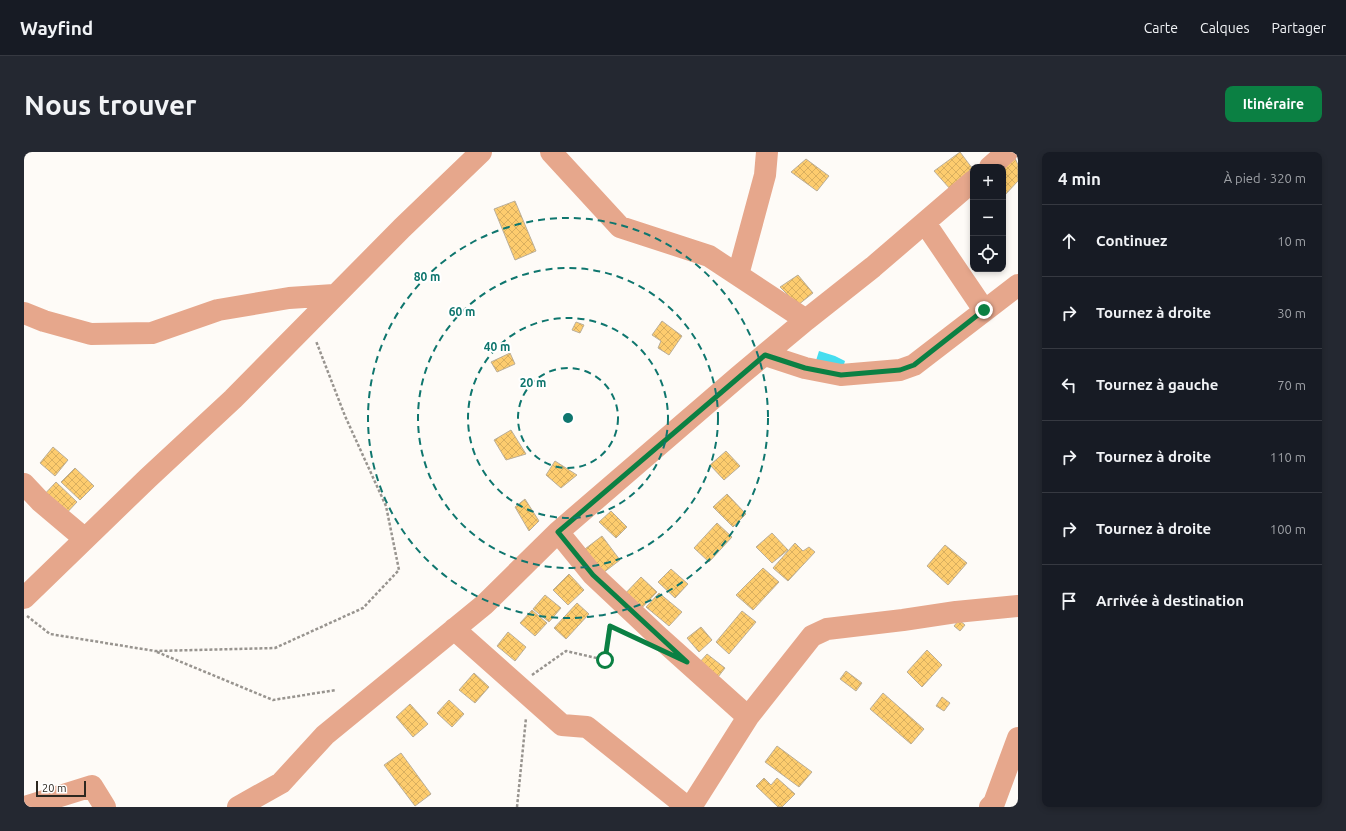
<!DOCTYPE html>
<html lang="fr">
<head>
<meta charset="utf-8">
<style>
  :root { --surface:#171b24; --page:#242831; --text:#f1f3f6; --muted:#9ea1a6; --line:#363941; --accent:#0b8043 }
  body { margin:0; font-family:Ubuntu,sans-serif; background:var(--page); color:var(--text) }
  .controls { position:absolute; right:12px; top:12px; display:grid; overflow:hidden; border-radius:8px; box-shadow:0 2px 6px #0003 }
  .controls button { width:36px; height:36px; display:grid; place-items:center; padding:0; border:0; border-bottom:1px solid var(--line); background:var(--surface); color:var(--text); font:20px sans-serif }
  .scale { position:absolute; left:12px; bottom:10px; width:50px; box-sizing:border-box; padding-left:4px; border:2px solid #2d2820; border-top:0; font-size:11px; line-height:14px; white-space:nowrap; color:#2d2820; -webkit-text-stroke:3px #fff; paint-order:stroke }
  .stop { position:absolute; width:12px; height:12px; margin:-9px; border:3px solid #0b8043; border-radius:50%; background:#fff }
  .stop.end { background:#0b8043; border-color:#fff; box-shadow:0 1px 4px #0008 }
  .list { margin:0; padding:0; list-style:none }
  h2 { display:flex; justify-content:space-between; align-items:center; height:52px; margin:0; padding:0 16px; font-size:17px }
  h2 small { font-size:13px; font-weight:400; color:var(--muted) }
  .list li { display:grid; grid-template-columns:26px 1fr auto; gap:12px; align-items:center; box-sizing:border-box; height:72px; padding:0 16px; border-top:1px solid var(--line) }
  .list b { display:block; font-size:15px; white-space:nowrap }
  .list em { font-size:13px; font-style:normal; color:var(--muted) }
  .icon { flex:none; width:22px; height:22px; fill:none; stroke:currentColor; stroke-width:2; stroke-linecap:round; stroke-linejoin:round }
  .map { position:relative; flex:none; width:994px; height:655px; overflow:hidden; border-radius:8px }
  header { display:flex; align-items:center; gap:24px; box-sizing:border-box; height:56px; padding:0 20px; background:var(--surface); border-bottom:1px solid var(--line) }
  header strong { font-size:19px }
  nav { display:flex; gap:22px; margin-inline-start:auto; font-size:14px }
  .intro { display:flex; align-items:center; justify-content:space-between; box-sizing:border-box; height:96px; padding:0 24px }
  h1 { margin:0; font-size:28px }
  .button { padding:10px 18px; border-radius:8px; background:var(--accent); color:#fff; font-size:14px; font-weight:700 }
  main { display:flex; gap:24px; padding:0 24px }
  aside { flex:1; background:var(--surface); border-radius:8px; box-shadow:0 2px 6px #0003 }
  .map>svg:first-child { display:block }
  .water { fill:#46ddef }
  .building { fill:url(#building-cross-hatch); stroke:#baae99 }
  .lines { fill:none; stroke-linecap:round; stroke-linejoin:round }
  .path { stroke:#98948f; stroke-width:2.5; stroke-dasharray:3 2; stroke-linecap:butt }
  .minor { stroke:#e6a78c; stroke-width:22 }
  .route { stroke:#0b8043; stroke-width:5 }
  .ring { fill:none; stroke:#0f766e; stroke-width:2; stroke-dasharray:7 5 }
  .centre { fill:#0f766e; stroke:#fff; stroke-width:2 }
  .ring-label { font-size:12px; text-anchor:middle; font-weight:bold; fill:#0f766e; stroke:#fff; stroke-width:4; stroke-linejoin:round; paint-order:stroke }
</style>
</head>
<body>
<header>
<strong>Wayfind</strong>
<nav><a>Carte</a><a>Calques</a><a>Partager</a></nav>
</header>
<div class="intro"><h1>Nous trouver</h1><a class="button">Itinéraire</a></div>
<main>
<div class="map">
<svg width="994" height="655" viewBox="0 0 994 655">
  <defs>
    <pattern id="building-cross-hatch" width="8" height="8" patternUnits="userSpaceOnUse"><rect width="8" height="8" fill="#fdcc6e"/><path d="M0 0l8 8M0 8l8-8" fill="none" stroke="#d9af5f"/></pattern>
  </defs>
  <rect width="100%" height="100%" fill="#fefbf7"/>
  <path class="water" d="M795,199L811,204L821,209L817,223L789,218Z"/>
  <path class="building" d="M936,0L948,16L927,38L910,19Z
    M991,6L994,13V29L979,45V18Z
    M782,7L805,24L793,39L767,20Z
    M491,49L512,99L491,108L470,57Z
    M774,123L789,141L774,153L756,135Z
    M638,169L658,184L645,203L634,196L637,189L628,183Z
    M552,170L560,173L556,181L548,178Z
    M486,201L491,212L473,220L467,210Z
    M487,278L502,302L482,308L470,288Z
    M29,295L44,308L31,324L16,311Z
    M702,299L716,314L700,328L686,313Z
    M531,309L553,323L537,336L522,323Z
    M51,316L70,334L56,348L37,330Z
    M32,330L53,350L38,366L17,346Z
    M703,342L722,362L709,375L689,355Z
    M501,347L515,369L505,379L491,355Z
    M587,359L603,375L592,386L575,370Z
    M693,371L708,385L685,410L670,396Z
    M748,381L764,398L748,411L732,395Z
    M578,384L596,408L575,424L557,400Z
    M771,391L779,399L785,395L791,400L764,429L749,416Z
    M921,393L943,411L924,433L903,414Z
    M739,416L755,430L729,458L712,443Z
    M647,417L664,432L651,446L634,430Z
    M545,422L560,438L544,453L529,438Z
    M617,425L633,440L612,462L596,447Z
    M635,441L658,460L645,474L622,455Z
    M521,443L537,456L525,470L509,457Z
    M553,451L565,462L542,487L530,476Z
    M508,458L523,471L511,484L496,471Z
    M718,459L732,470L705,502L692,490Z
    M935,468L941,473L936,479L930,474Z
    M677,475L688,488L675,500L663,486Z
    M484,480L502,495L491,509L473,494Z
    M903,498L918,513L898,535L883,520Z
    M683,502L701,516L694,525L675,511Z
    M822,519L838,531L832,539L816,527Z
    M450,521L465,535L451,551L435,538Z
    M859,541L900,577L887,592L846,557Z
    M918,545L926,551L920,559L912,554Z
    M425,548L440,562L428,575L413,561Z
    M386,552L404,572L389,585L372,565Z
    M753,594L788,620L775,635L741,610Z
    M377,601L407,642L391,654L360,613Z
    M740,626L747,633L753,626L771,642L758,655H754L732,634Z"/>
  <g class="lines">
    <path class="path" d="M3,464L26,482L131,499L251,496L339,456L375,418L362,354L321,264L292,189
      M133,500L249,548L312,538
      M508,523L542,499L581,508L585,474L603,482
      M493,655L502,566"/>
    <path class="minor" d="M527,0L596,75L685,104L782,168
      M966,15L983,0
      M901,71L960,158
      M714,123L741,23L743,0
      M0,161L20,169L67,182L128,181L194,158L265,146L310,143
      M741,203L781,216L817,223L876,218L890,213L994,133
      M0,332L16,349L61,387
      M534,380L569,423L636,486L724,565
      M0,446L124,326L209,247L378,76L457,0
      M430,477L538,573L563,575L663,655
      M1,655L68,634L81,655
      M214,655L257,631L301,583L461,452L534,380L715,224L782,168L849,115L949,29
      M667,655L724,565L788,484L803,477L879,468L932,460L994,454
      M966,655L970,651L994,586"/>
  </g>
  <g class="lines">
    <path class="route" d="M581,508L586,474L663,510L569,423L534,380L741,203L781,216L817,223L876,218L890,213L960,158"/>
  </g>
  <g class="ring">
    <circle cx="544" cy="266" r="50"/>
    <circle cx="544" cy="266" r="100"/>
    <circle cx="544" cy="266" r="150"/>
    <circle cx="544" cy="266" r="200"/>
  </g>
  <circle cx="544" cy="266" r="6" class="centre"/>
  <g class="ring-label">
    <text x="403" y="129">80 m</text>
    <text x="438" y="164">60 m</text>
    <text x="473" y="199">40 m</text>
    <text x="509" y="235">20 m</text>
  </g>
</svg>
<div class="controls">
<button>+</button>
<button>−</button>
<button><svg class="icon" aria-label="locate" viewBox="0 0 24 24"><circle cx="12" cy="12" r="6"/><path d="M12 2v4M12 18v4M2 12h4M18 12h4"/></svg></button>
</div>
<div class="scale">20 m</div>
<div class="stop" style="left:581px;top:508px"></div>
<div class="stop end" style="left:960px;top:158px"></div>
</div>
<aside>
<h2>4 min<small>À pied · 320 m</small></h2>
<ul class="list">
<li><svg class="icon" aria-label="ahead" viewBox="0 0 24 24"><path d="M12 20V5M6 11l6-6 6 6"/></svg><div><b>Continuez</b></div><em>10 m</em></li>
<li><svg class="icon" aria-label="right" viewBox="0 0 24 24"><path d="M7 20v-9h11M14 6l5 5-5 5"/></svg><div><b>Tournez à droite</b></div><em>30 m</em></li>
<li><svg class="icon" aria-label="left" viewBox="0 0 24 24"><path d="M17 20v-9H6M10 6l-5 5 5 5"/></svg><div><b>Tournez à gauche</b></div><em>70 m</em></li>
<li><svg class="icon" aria-label="right" viewBox="0 0 24 24"><path d="M7 20v-9h11M14 6l5 5-5 5"/></svg><div><b>Tournez à droite</b></div><em>110 m</em></li>
<li><svg class="icon" aria-label="right" viewBox="0 0 24 24"><path d="M7 20v-9h11M14 6l5 5-5 5"/></svg><div><b>Tournez à droite</b></div><em>100 m</em></li>
<li><svg class="icon" aria-label="arrive" viewBox="0 0 24 24"><path d="M6 21V4h12l-3 4 3 4H6"/></svg><div><b>Arrivée à destination</b></div></li>
</ul>
</aside>
</main>
</body>
</html>
